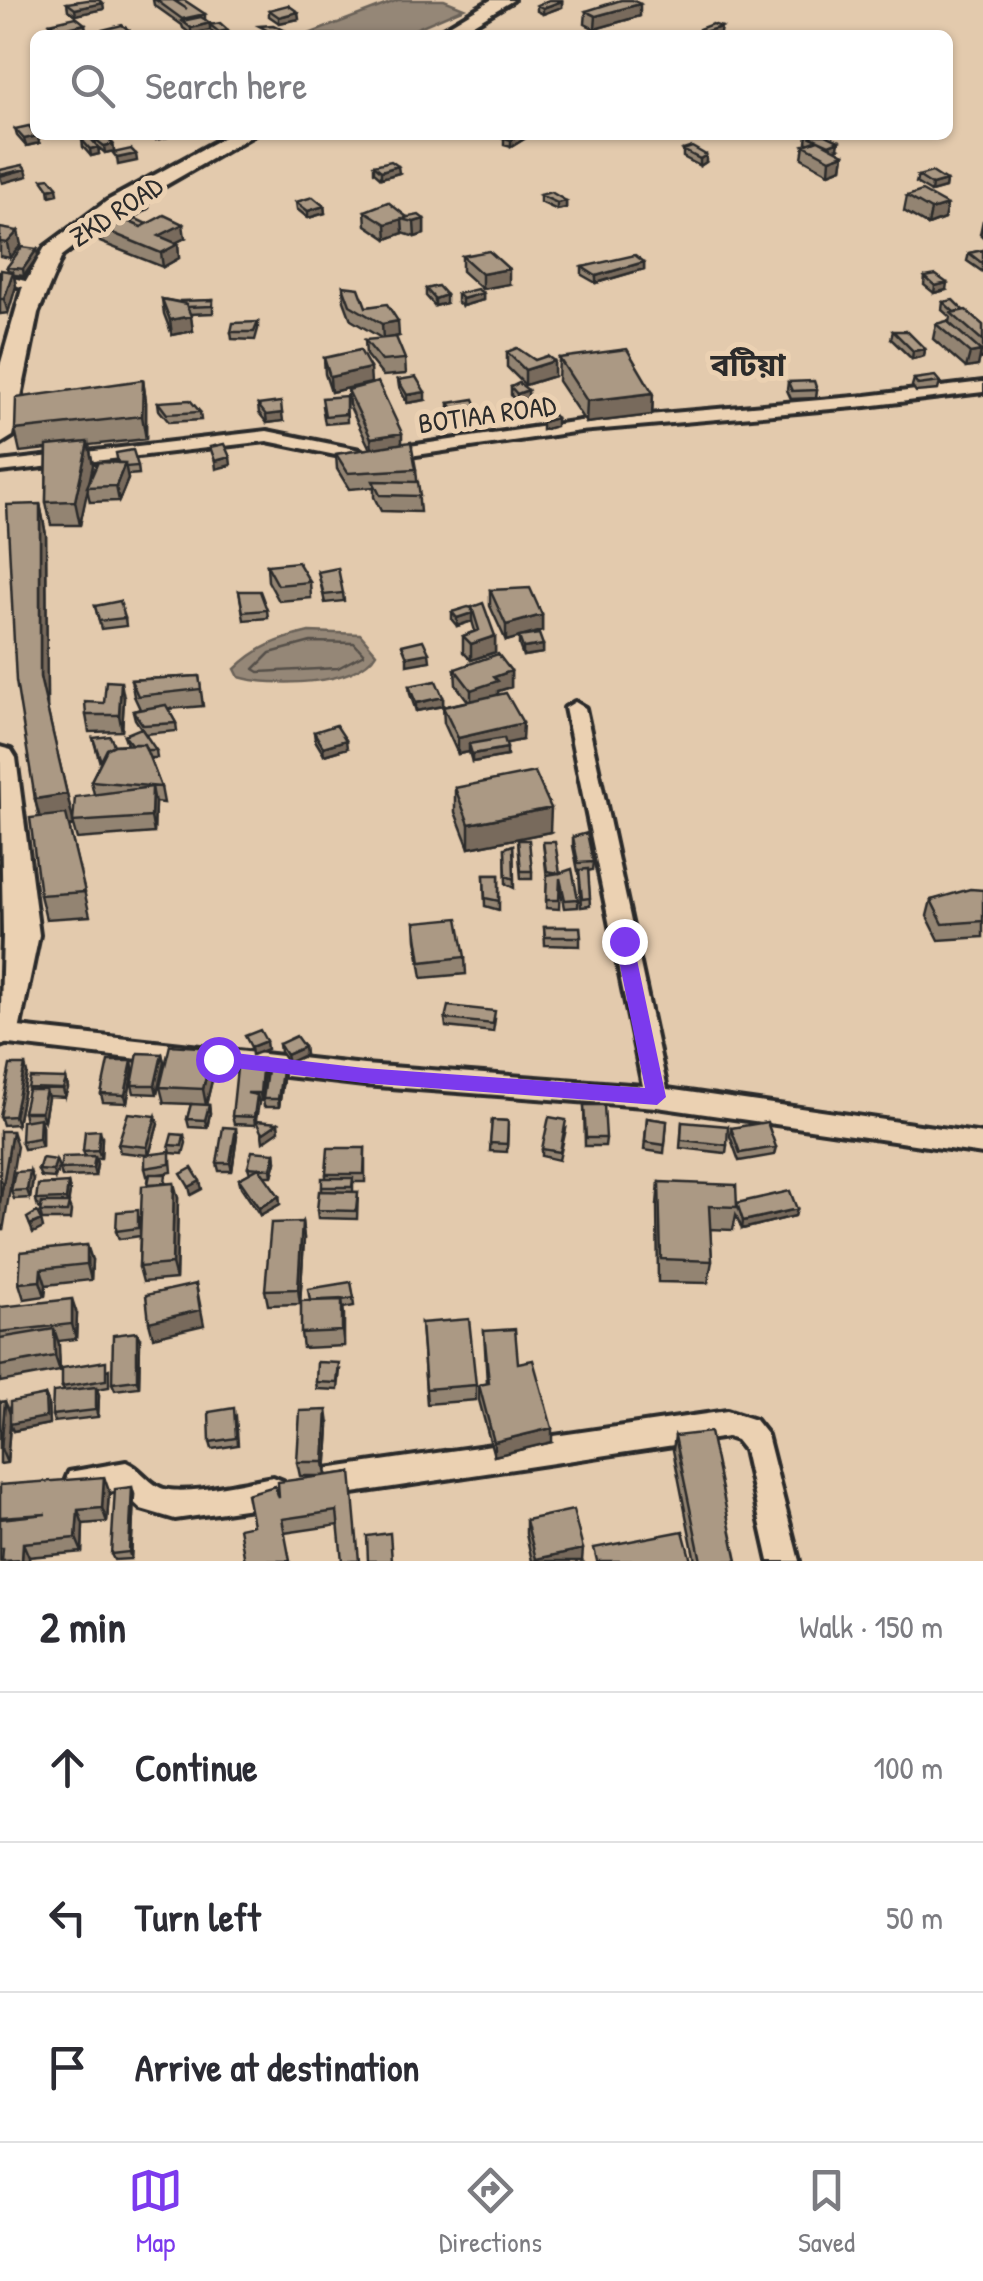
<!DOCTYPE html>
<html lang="en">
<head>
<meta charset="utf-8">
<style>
  :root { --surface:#fff; --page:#f2f2f3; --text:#2b2b33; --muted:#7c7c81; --line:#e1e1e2; --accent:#7c3aed }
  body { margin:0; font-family:"Patrick Hand","Noto Sans Bengali",sans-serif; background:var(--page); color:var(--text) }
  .stop { position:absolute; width:30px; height:30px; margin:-22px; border:8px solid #7c3aed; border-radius:50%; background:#fff }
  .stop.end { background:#7c3aed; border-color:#fff; box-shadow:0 2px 10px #0008 }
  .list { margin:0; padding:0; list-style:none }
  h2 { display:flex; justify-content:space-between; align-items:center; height:130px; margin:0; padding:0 40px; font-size:42px }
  h2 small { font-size:32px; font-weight:400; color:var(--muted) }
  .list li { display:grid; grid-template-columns:65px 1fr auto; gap:30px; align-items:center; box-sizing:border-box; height:150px; padding:0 40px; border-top:2px solid var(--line) }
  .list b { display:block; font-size:38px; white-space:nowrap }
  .list em { font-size:32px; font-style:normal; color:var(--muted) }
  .icon { flex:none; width:55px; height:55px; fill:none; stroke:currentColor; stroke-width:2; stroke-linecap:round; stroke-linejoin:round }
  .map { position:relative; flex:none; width:983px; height:1561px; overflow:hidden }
  .search { position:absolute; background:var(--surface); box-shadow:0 2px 8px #0004; left:30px; right:30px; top:30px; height:110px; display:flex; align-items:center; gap:25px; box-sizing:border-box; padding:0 35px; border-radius:15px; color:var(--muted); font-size:38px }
  .sheet { height:580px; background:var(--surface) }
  nav { display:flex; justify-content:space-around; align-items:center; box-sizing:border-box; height:140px; border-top:2px solid var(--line); background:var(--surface); font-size:28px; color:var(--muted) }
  nav a { display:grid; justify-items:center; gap:5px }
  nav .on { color:var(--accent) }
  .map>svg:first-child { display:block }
  .water { fill:#958777; stroke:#6b6259; stroke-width:2.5 }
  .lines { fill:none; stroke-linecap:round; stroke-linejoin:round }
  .shore { stroke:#555049; stroke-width:2.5 }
  .street-casing { stroke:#2b2b2b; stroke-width:8 }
  .primary-casing { stroke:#2b2b2b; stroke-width:8 }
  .street { fill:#ebd1b2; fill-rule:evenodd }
  .primary { fill:#ebd1b2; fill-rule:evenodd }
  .wall { fill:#938472; stroke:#2b2b2b; stroke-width:2.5 }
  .shaded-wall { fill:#786b5c; stroke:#2b2b2b; stroke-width:2.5 }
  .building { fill:#ab9984; stroke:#2b2b2b; stroke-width:2.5 }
  .route { fill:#7c3aed }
  .labels { text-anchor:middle; stroke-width:10; stroke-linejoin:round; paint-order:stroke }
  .far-street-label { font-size:28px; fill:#2b2b2b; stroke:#ebd1b2 }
  .far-quarter-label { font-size:32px; font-weight:bold; fill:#2b2b2b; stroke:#ebd1b2 }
</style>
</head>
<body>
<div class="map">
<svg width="983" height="1561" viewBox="0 0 983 1561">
  <rect width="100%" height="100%" fill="#e3caad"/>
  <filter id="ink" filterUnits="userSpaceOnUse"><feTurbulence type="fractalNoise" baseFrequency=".01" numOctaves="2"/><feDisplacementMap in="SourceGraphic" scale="20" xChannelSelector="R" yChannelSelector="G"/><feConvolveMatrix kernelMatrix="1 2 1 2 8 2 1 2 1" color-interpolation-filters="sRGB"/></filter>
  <g filter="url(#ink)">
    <path class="water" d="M398,0H444L464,8L401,35L309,34Z
      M309,632L360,634L376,653C358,686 271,687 239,677L235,669C257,647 279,639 309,632Z"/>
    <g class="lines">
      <path class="shore" d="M311,642L354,643L364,654L338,668L259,672L254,669L270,653Z"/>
      <defs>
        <path id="street" d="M0,275L42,285L35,289L0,283Z
          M983,382V392L866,406L580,431L389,459L381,454L389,449L580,421L866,396Z
          M267,431L360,450L368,455L360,460L267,441L0,472V462Z
          M575,702L585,708L667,1089L983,1134V1154L657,1107L364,1085L0,1043V1025L364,1065L643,1086L565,708Z
          M727,1411L755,1420L767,1435L799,1561H769L744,1450L736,1440L727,1437L326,1497L316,1493L312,1483L316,1473L326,1469Z
          M126,1462C140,1468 146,1480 159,1487C180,1498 248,1481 273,1477L283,1481L287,1491L283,1501L273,1505L175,1519L141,1509L121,1490L79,1496L69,1492L65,1482L69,1472Z"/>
        <path id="primary" d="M491,0H513L455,35H433Z
          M228,135H253L122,210L62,256L38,313L13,436L0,444V366L22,289L45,247L107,201Z
          M0,747L11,750L16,758L39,935L19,1031L13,1041L0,1046L3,935Z"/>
      </defs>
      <use href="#street" class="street-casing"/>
      <use href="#primary" class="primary-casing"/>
      <use href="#street" class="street"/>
      <use href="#primary" class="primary"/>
    </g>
    <path class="wall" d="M153,0H173L205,20L210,25L229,35H215L210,30L191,34L183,28L182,25L154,5Z
      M562,1V7L543,14L537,11V5Z
      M67,3L104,9L76,15L68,10Z
      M269,10L299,19L279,23L269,16Z
      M586,11L640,16L595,29L585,24Z
      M50,23L87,35H52Z
      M15,129L39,143L26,146L17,136Z
      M807,135L838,148L834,149L844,154L842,168L829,173L802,158L804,145L808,143L806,142Z
      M529,136L511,147L504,145V138Z
      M95,139L113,144L114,151L105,153L98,147L99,154L91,156L83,147L82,140L96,145Z
      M683,150L706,162L700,166L683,157Z
      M374,165L399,173L381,178L374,172Z
      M918,176L946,181L945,188L931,192L916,183Z
      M540,195L566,201V208L557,210L540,202Z
      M907,196L947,205L944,219L928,225L904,211Z
      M148,201L149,208L139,215L129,211L128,204Z
      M296,202L324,206L325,213L308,218L297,209Z
      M365,211L424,219V234L415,237L403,233L387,239L366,225Z
      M983,220V237L980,234Z
      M130,222L185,238L175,243L178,244L179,258L163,267L100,242L98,227Z
      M0,228L21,245L10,258L0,256Z
      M37,249L38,256L24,276L14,275L16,286L8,313L0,314V272L8,271L7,267Z
      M983,250V272L967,261L969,253Z
      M462,256L509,284L482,289L462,271Z
      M644,262V269L596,283L582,275V267Z
      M925,277L946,290L934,293L924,285Z
      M343,286L366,307L399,336L383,339L351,320L344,301Z
      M426,289L446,303L435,306L426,296Z
      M483,293V300L462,306L457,302V294Z
      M162,299L179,302L213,300V313L190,314L193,331L172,335L164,314Z
      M943,302L963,310L983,325V359L980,357L978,366L966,368L933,339L936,324L949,322L950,317L942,310Z
      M258,322V329L255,340L232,339L231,332Z
      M893,331L925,349L924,356L912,359L891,339Z
      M365,340L405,359L406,374L383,376L366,355Z
      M507,352L535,360L554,361V376L525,385L507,367Z
      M324,358L371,383L331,392L325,374Z
      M559,358L653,393L652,415L586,423L558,381Z
      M914,379L940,382L938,390L916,392L912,386Z
      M143,380L146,402V439L89,445L93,465L89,482L98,462L138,466L139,474L127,475L128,479L119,501L90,502L87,489L80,525H51L46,502L47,449L20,452L15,430Z
      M398,380L425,400L407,403L399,387Z
      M788,382L817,390L816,398L791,399L787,390Z
      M511,387L528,390V398L517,402L511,395Z
      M348,390L402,444L416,469L420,512L381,511L374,497V487L349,489L337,469L336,454L370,449L349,405Z
      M346,396L347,422L325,424L322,406Z
      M158,402L200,412L201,420L169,422L159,410Z
      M449,403L477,406V414L454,418L449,410Z
      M258,405L283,421L267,423L259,413Z
      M40,504L46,535L47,708L73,820L94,794L91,781L100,763L93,738L114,745L127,744L124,735L156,750L157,758H150L161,787L164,803L155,802L154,833L77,839L73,825L69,826L90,916L46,919L40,895L39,817L35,799Z
      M267,565L310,582L311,598L279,601L268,581Z
      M318,572L343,593L344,601L325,603Z
      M490,590L542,615V631L522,637L543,645V653L523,656L519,645V637L506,641L490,606Z
      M239,591L267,610L268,618L244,620Z
      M95,606L125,618L126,626L101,629Z
      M472,608L495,636V652L471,660L463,652V636L475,631L472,621L457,626L452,620V612Z
      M455,669L511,671V687L498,691V695L522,740L506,743L507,756L472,762L469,752L458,754L444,723L443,707L468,701L456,685Z
      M199,676L203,706L168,709L176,723L177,731L145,734L135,719L133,711L140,709L134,696L131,680Z
      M409,686L443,697V706L416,711L410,694Z
      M124,698L122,731L89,732L86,715L104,703Z
      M314,732L347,748L324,755L315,740Z
      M455,788L550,832L469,848L455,812Z
      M573,837L593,862L592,870L588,871L590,906L581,907L579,871H578L573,846Z
      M518,840L532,871V879H521Z
      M543,842L560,873L578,899V907L564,908L560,886L559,909L546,908L547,879Z
      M513,845L514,888L506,884L505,848Z
      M484,875H499V910L485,906Z
      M983,890V937L939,940L927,916L931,900Z
      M415,922L465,957L466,974L422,978L416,939Z
      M544,927H580V946L545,945Z
      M445,1019H495L493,1032L446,1027Z
      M279,1044L304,1047L305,1055L288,1063L280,1052Z
      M213,1048L216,1064L206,1105H209L210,1113L207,1128L189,1127L187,1119L191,1104L164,1103L160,1087Z
      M162,1054L164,1062L157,1094L134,1093L132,1085Z
      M132,1061L133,1069L127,1103L103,1102L101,1094Z
      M265,1067L261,1101H258L255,1125L234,1124L232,1116Z
      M284,1072L279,1107H264L263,1099Z
      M27,1073L17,1124L3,1125L0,1116Z
      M66,1079L68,1088L65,1097L48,1096L44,1120H40L42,1126V1146L24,1149L21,1141L25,1120L23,1112L29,1090L28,1088Z
      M584,1105L606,1138L605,1146H585Z
      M647,1118L667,1121L664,1153L644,1150Z
      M492,1120L508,1121L507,1152L490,1151Z
      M682,1122L727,1145L726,1153L680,1148Z
      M158,1124L149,1155L171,1160L172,1172L160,1174L178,1198L176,1279L143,1282L139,1267L140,1236L119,1239L116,1231L140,1217V1234L149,1175L147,1176L145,1168L147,1155L120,1152L118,1144Z
      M731,1128L776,1147L774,1155L739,1161L730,1136Z
      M566,1129L559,1160L542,1156V1149Z
      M184,1135L186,1143L183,1154L171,1153L169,1145Z
      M237,1136L232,1171H219L217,1163Z
      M102,1138L101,1158H96L97,1164L95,1176L62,1177L60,1169L85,1156L83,1151Z
      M365,1148V1182H353V1192H358L357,1219L318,1218L317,1210L322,1191V1187L326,1178V1174Z
      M275,1153L276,1161L272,1176H264L279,1196L280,1204L260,1215L241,1187L239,1179L250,1173L248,1167Z
      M59,1167L55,1178L41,1177L38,1170Z
      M33,1179L30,1198L14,1199L11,1191Z
      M659,1182L737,1203L797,1209L795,1216L742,1229L736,1215L733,1230L710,1229L712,1261L708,1283L658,1282L657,1205Z
      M68,1183L70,1191L68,1203L71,1211L70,1220H42L40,1212L41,1208H38L36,1200Z
      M302,1222L304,1238L300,1304L268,1305L265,1290Z
      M21,1252L92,1260L91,1280L46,1285L45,1296L24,1299L19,1283Z
      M351,1282L354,1306L343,1308L344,1346L303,1348L301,1333L310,1301Z
      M0,1307L77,1314L76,1339L58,1341L60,1371L0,1382Z
      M421,1323L476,1385V1400L427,1404Z
      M484,1331L518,1363L552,1442L494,1456L479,1400V1385L487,1383Z
      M140,1340L139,1387L115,1390L112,1383Z
      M109,1369V1387L97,1389L99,1395L98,1417L54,1422L52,1415L64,1390L62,1387Z
      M340,1370L338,1390L317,1389L316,1382Z
      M45,1395L48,1402L49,1424L13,1431L10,1424L7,1463L0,1464V1402L10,1414Z
      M236,1416L238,1445L212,1449L210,1442Z
      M329,1425L326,1476L351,1472L339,1525L284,1533L279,1498L324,1476H300L297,1462Z
      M675,1436L737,1561H695L673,1450Z
      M0,1485L109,1491L107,1522L83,1524L82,1552L29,1557V1561H0Z
      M134,1494L131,1559L114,1560L111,1554Z
      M526,1520L582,1561H532L526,1534Z"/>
    <path class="shaded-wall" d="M562,1V7L543,14V8Z
      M103,3L104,9L76,15L75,9Z
      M640,4V16L595,29L596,16Z
      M298,12L299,19L279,23V17Z
      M205,14V20L182,21V19Z
      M210,23V30L191,34V28Z
      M85,24L87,35H60L59,30Z
      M721,27L720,33L714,35H700V33Z
      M129,30L130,35H109Z
      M228,30L229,35H219V32Z
      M155,135H168V137L156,140Z
      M519,135L529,136L511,147V140Z
      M38,136L39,143L26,146L24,139Z
      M839,141L838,148L828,152L829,145Z
      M113,144L114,151L105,153L104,146Z
      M98,147L99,154L91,156L90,149Z
      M136,154L137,161L118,165L117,158Z
      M844,154L842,168L829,173L830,159Z
      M706,155V162L700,166V159Z
      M398,166L399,173L381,178V171Z
      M26,169L28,176L2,183L0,176Z
      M946,181L945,188L931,192L932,185Z
      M57,187L58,194L50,196L49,189Z
      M148,201L149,208L139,215L138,207Z
      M566,201V208L557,210V203Z
      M947,205L944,219L928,225L931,210Z
      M324,206L325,213L308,218V211Z
      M402,219L403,233L387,239L386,224Z
      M424,219V234L415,237L414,222Z
      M183,224L185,238L161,250L159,236Z
      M18,231L21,245L10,258L7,243Z
      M178,244L179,258L163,267L161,253Z
      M37,249L38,256L24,276L23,269Z
      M644,262V269L596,283V276Z
      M509,269V284L482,289V274Z
      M13,272L16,286L8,313L4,299Z
      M947,283L946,290L934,293L935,286Z
      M483,293V300L462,306V299Z
      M446,295V303L435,306V299Z
      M191,316L193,331L172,335L170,320Z
      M398,321L399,336L383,339L382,324Z
      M925,349L924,356L912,359L913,351Z
      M981,351L978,366L966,368L970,353Z
      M554,361V376L525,385V370Z
      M370,368L371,383L331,392L330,377Z
      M143,380L146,402V439L142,416Z
      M528,390V398L517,402V394Z
      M425,392V400L407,403V395Z
      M653,393L652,415L586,423L587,401Z
      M477,406V414L454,418V410Z
      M282,413L283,421L267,423L266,415Z
      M556,418V426L542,430V422Z
      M402,433V448L372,453L371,438Z
      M88,442L93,465L80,525L75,501Z
      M230,457L231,465L216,469L215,461Z
      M125,463L128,479L119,501L116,486Z
      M40,504L46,535L47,708L40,677Z
      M472,613V621L457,626V618Z
      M542,615V631L506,641V625Z
      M495,636V652L471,660V644Z
      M543,645V653L523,656V648Z
      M429,653L430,661L407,665V657Z
      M511,671V687L498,691V697L471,706V690L494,677Z
      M121,682L124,698L122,731L119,715Z
      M443,697V706L416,711V703Z
      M523,723L522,740L471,751L469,744V752L458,754V738Z
      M346,740L347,748L324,755L323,747Z
      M507,748V756L472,762V754Z
      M152,787L155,803L154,833L151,817Z
      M67,794L74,825L43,830L35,799Z
      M551,808L550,832L469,848V824Z
      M266,1041L267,1049L252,1055L251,1047Z
      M304,1047L305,1055L288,1063L286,1055Z
      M213,1048L216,1064L206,1105L203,1089Z
      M162,1054L164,1062L157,1094L155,1085Z
      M263,1059L265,1067L261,1101L260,1093Z
      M132,1061L133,1069L127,1103L125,1095Z
      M283,1064L284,1072L279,1107L278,1099Z
      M25,1065L27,1073L17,1124L14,1116Z
      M66,1079L68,1088L65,1097L63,1089Z
      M46,1090L48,1098L44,1120L41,1112Z
      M257,1095L259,1103L255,1125L254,1117Z
      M209,1105L210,1113L207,1128L205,1120Z
      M156,1116L158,1124L149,1155L147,1147Z
      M40,1118L42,1126V1146L39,1138Z
      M278,1123L279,1131L263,1142L262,1134Z
      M236,1128L237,1136L232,1171L230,1163Z
      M100,1130L102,1138L101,1158L98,1150Z
      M12,1131L17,1146L3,1231L0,1222V1202Z
      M275,1153L276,1161L272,1176L271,1169Z
      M95,1156L97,1164L95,1176L93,1168Z
      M56,1160L59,1167L55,1178L53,1171Z
      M30,1171L33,1179L30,1198L27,1190Z
      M200,1181L202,1189L191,1195L189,1187Z
      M68,1183L70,1191L68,1207L66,1199Z
      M174,1183L178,1198L176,1279L172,1264Z
      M279,1196L280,1204L260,1215L259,1208Z
      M797,1209L795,1216L742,1229L743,1221Z
      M41,1220L43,1228L33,1233L30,1225Z
      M302,1222L304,1238L300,1304L298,1289Z
      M87,1245L92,1260L91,1280L87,1264Z
      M41,1269L46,1285L45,1296L40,1281Z
      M196,1284L204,1325L153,1337L149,1322Z
      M72,1299L77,1314L76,1339L72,1324Z
      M342,1299L344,1314V1346L342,1331Z
      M54,1329L59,1344L60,1371L55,1356Z
      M137,1332L140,1340L139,1387L137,1380Z
      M96,1387L99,1395L98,1417L96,1410Z
      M45,1395L48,1402L49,1424L13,1431L10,1424L7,1463L1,1449L5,1401L11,1416Z
      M327,1410L329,1425L326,1476L324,1462Z
      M552,1428V1442L494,1456V1442Z
      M104,1477L109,1491L107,1522L102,1508Z
      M132,1487L134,1494L131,1559L129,1552Z
      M78,1510L83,1524L82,1552L76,1538Z
      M23,1543L29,1557V1561L22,1560Z
      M583,1549L582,1561H535L536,1559Z"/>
    <path class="building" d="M87,0H99L103,3L75,9L67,3Z
      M156,0H173L187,9L175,1L184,0L205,14L182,19Z
      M549,0H562V1L543,8L537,5Z
      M621,0H632L640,4L596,16L586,11Z
      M288,5L298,12L279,17L269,10Z
      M76,17L85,24L59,30L50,23Z
      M201,17L210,23L191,28L182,21Z
      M220,23L228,30L219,32L210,25Z
      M712,24L721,27L700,33L699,29Z
      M122,25L129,30L109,35H98L94,32Z
      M273,25L288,32L276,35L259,26Z
      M475,27L492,34L457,35Z
      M29,126L35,135L38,136L24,139L15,129Z
      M509,135H519L511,140L504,138Z
      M807,135H826L839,141L829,145Z
      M105,136L113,144L104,146L95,139Z
      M90,138L98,147L90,149L82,140Z
      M818,140L844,154L830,159L804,145Z
      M692,147L706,155L700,159L683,150Z
      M131,149L136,154L117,158L113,153Z
      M391,161L398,166L381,171L374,165Z
      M23,165L26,169L0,175V170Z
      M932,172L946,181L932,185L918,176Z
      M50,178L57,187L49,189L42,179Z
      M922,191L947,205L931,210L907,196Z
      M551,192L566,201L557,203L540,195Z
      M313,197L324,206L308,211L296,202Z
      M139,198L148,201L138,207L128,204Z
      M388,202L407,217L404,218L419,215L424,219L414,222L402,219L386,224L365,211Z
      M164,215L183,224L159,236L178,244L161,253L98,227L116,216L141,227Z
      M136,219L147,224L141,227L130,222Z
      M0,228L18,231L7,243L0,242Z
      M22,247L37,249L23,269L7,267Z
      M983,250V264L969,253Z
      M489,251L509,269L482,274L462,256Z
      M635,255L644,262L596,276L582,267Z
      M1,270L13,272L4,299H0Z
      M936,275L947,283L935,286L925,277Z
      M343,286L359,288L366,307L387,304L398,321L382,324L350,305Z
      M438,286L446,295L435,299L426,289Z
      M477,289L483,293L462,299L457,294Z
      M162,299L186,304L191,316L170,320Z
      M213,300L212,306L187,307L186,304L179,301Z
      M953,300L963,310L954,312L943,302Z
      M966,310L983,325V341L951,313Z
      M947,321L981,351L970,353L936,324Z
      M258,322L254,332H231L233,323Z
      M893,331H907L925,349L913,351Z
      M396,337L405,359L382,361L365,340Z
      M517,348L535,360L547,356L554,361L525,370L507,352Z
      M627,349L653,393L587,401L559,358Z
      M360,350L370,368L330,377L324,358Z
      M935,376L940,382L918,385L914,379Z
      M416,377L425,392L407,395L398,380Z
      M143,380L142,416L15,430L16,398Z
      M814,381L817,390L792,391L788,382Z
      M378,382L402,433L371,438L348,390Z
      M519,383L528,390L517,394L511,387Z
      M346,396V414L325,416L322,398Z
      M474,399L477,406L454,410L449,403Z
      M190,400L200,412L167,414L158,402Z
      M281,402L282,413L266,415L258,405Z
      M551,413L556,418L542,422L538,417Z
      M88,442L75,501L46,502L47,446Z
      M411,442L416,469L348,473L336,454Z
      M224,444L230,457L215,461L210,447Z
      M133,450L138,466L126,467L125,463H118L116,453Z
      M98,462L125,463L116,486L87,487Z
      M373,481L418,482L420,496L380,495Z
      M40,504V677L67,794L35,799L16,681L7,505Z
      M298,562L310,582L278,585L267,565Z
      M338,568L343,593L324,595L318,572Z
      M530,588L542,615L506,625L490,590Z
      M239,591H260L267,610L243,612Z
      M120,601L125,618L99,621L95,606Z
      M483,603L495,636L471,644L463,636L479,630L472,607Z
      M468,607L472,608V613L457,618L452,612Z
      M539,634L543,645L523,648L519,637Z
      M423,640L429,653L407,657L402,645Z
      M498,654L511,671L494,677L498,681L471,690L455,669Z
      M199,676L201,689L138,696L131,680Z
      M106,681L121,682L119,715H86L85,702L104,703Z
      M436,681L443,697L416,703L409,686Z
      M506,693L523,723L458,738L443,707Z
      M166,705L176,723L143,725L133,711Z
      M336,725L346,740L323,747L314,732Z
      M141,728L156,750H146L144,744H131L124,735Z
      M110,736L114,745L107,749L101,761L93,738Z
      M504,738L507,748L472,754L469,744Z
      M144,744L161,787L91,781L107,749L115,745Z
      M535,772L551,808L469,824L455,788Z
      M152,787L151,817L73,822L75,797Z
      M66,814L85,892L40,895L30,818Z
      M587,833L593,862L578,863L573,837Z
      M518,840H529L532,871H521Z
      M543,842H555L560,873L572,869L578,899L565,900L560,878L559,900H546L547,875L559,873L547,871Z
      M513,845L514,879L506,876L505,848Z
      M588,869L590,898L582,899L579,870Z
      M484,875H499V901L485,898Z
      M970,889L983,890V921L943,924L931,900Z
      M458,918L465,957L421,962L415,922Z
      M544,927H580L581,937H545Z
      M448,1006L495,1011L493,1024L445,1019Z
      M260,1030L266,1041L251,1047L245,1036Z
      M296,1036L304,1047L286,1055L279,1044Z
      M170,1045L213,1048L203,1089L160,1087Z
      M138,1053L162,1054L155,1085H132Z
      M238,1059H263L260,1093H247L257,1095L254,1117L232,1116Z
      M108,1061H132L125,1095L101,1094Z
      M268,1064H283L278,1099H263Z
      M10,1065H25L14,1116L0,1117Z
      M30,1078L66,1079L63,1089L28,1088Z
      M28,1090H46L41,1112H23Z
      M191,1104L209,1105L205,1120L187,1119Z
      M584,1105H604L606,1138H586Z
      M128,1113L156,1116L147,1147L118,1144Z
      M549,1117L566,1120L560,1152L542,1149Z
      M40,1118L39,1138L21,1141L22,1121Z
      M647,1118L667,1121L665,1145L645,1142Z
      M492,1120L508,1121L507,1144L490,1143Z
      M256,1121L278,1123L262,1134Z
      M682,1122L728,1126L727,1145L681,1140Z
      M767,1122L776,1147L740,1153L731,1128Z
      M223,1127L236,1128L230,1163H217Z
      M100,1130L98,1150L83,1151L85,1131Z
      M0,1131H12L0,1202Z
      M172,1134L184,1135L182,1146L169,1145Z
      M328,1148H365L364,1174H326Z
      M252,1151L275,1153L271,1169L248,1167Z
      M170,1152V1164L145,1168V1155Z
      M95,1156L93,1168L60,1169L62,1157Z
      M42,1158L56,1160L53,1171L38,1170Z
      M192,1168L200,1181L189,1187L181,1174Z
      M259,1168L279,1196L259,1208L239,1179Z
      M30,1171L27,1190L11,1191L15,1172Z
      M150,1174H166L165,1183L148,1184Z
      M322,1178H353L352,1187H322Z
      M659,1182L736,1185L737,1207L709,1206L712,1261L661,1259Z
      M68,1183L66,1199L36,1200L38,1185Z
      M174,1183L172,1264L139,1267L142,1186Z
      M319,1191L358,1192L356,1211L317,1210Z
      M790,1191L797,1209L743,1221L737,1203Z
      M42,1203H69L67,1212H40Z
      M138,1210V1228L116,1231L117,1212Z
      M37,1212L41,1220L30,1225L27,1218Z
      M302,1222L298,1289L265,1290L271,1223Z
      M87,1245V1264L41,1269L40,1281L19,1283L21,1252Z
      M351,1282L354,1298L342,1300L310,1301L308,1289Z
      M196,1284L200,1310L149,1322L146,1295Z
      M72,1299V1324L0,1332V1307Z
      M342,1299V1331L301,1333V1301Z
      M469,1319L476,1385L426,1389L421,1323Z
      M54,1329L55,1356L0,1366V1338Z
      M515,1329L518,1363L533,1360L552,1428L494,1442L479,1385L489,1383L484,1331Z
      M137,1332V1380L112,1383L113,1335Z
      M106,1361V1380L62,1387V1368Z
      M317,1362L339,1363L337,1383L316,1382Z
      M96,1387V1410L52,1415L53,1392Z
      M45,1395L46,1417L10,1424V1402Z
      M5,1401L1,1449H0V1402Z
      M234,1408L236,1438L210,1442L209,1412Z
      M327,1410L324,1462H297L300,1411Z
      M710,1432L737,1561H701L675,1436Z
      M351,1472L359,1561H342L337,1511L282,1519L290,1561H245L239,1528L253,1525L247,1494L275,1486L279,1498L278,1482Z
      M104,1477L102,1508L78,1510L76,1538L23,1543L22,1560L2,1561L3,1548H0V1519L46,1514L0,1517V1485Z
      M132,1487L129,1552L111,1554L115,1489Z
      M573,1510L583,1549L536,1559L526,1520Z
      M683,1531L691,1561H597L594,1548Z
      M390,1533L392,1561H368L367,1536Z"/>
  </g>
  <path class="route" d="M624,935L633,941L666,1097L657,1105L364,1083L218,1066L209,1059L218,1051L364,1068L645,1088L615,941Z"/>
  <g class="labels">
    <g class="far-street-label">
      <text transform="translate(116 211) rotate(-33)" y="10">ZKD ROAD</text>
      <text transform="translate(487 414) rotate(-8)" y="10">BOTIAA ROAD</text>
    </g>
    <g class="far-quarter-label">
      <text x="748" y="376">বটিয়া</text>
    </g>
  </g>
</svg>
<div class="stop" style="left:218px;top:1059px"></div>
<div class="stop end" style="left:624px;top:941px"></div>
<div class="search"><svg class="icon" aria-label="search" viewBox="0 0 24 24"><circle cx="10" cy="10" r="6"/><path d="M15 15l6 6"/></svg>Search here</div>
</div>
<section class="sheet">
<h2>2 min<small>Walk · 150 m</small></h2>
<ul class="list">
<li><svg class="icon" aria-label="ahead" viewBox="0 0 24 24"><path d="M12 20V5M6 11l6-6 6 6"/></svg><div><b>Continue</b></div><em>100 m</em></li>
<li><svg class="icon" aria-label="left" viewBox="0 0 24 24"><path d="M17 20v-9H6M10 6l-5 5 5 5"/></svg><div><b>Turn left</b></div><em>50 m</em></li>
<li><svg class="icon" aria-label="arrive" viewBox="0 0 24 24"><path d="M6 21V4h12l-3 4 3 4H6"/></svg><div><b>Arrive at destination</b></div></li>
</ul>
</section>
<nav>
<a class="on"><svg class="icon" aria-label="map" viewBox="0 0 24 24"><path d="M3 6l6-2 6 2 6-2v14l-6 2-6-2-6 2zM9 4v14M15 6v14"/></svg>Map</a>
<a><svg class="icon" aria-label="directions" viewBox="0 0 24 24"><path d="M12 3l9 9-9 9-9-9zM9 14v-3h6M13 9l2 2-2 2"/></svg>Directions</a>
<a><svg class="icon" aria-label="saved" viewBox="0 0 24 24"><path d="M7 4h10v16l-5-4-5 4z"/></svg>Saved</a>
</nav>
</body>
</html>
